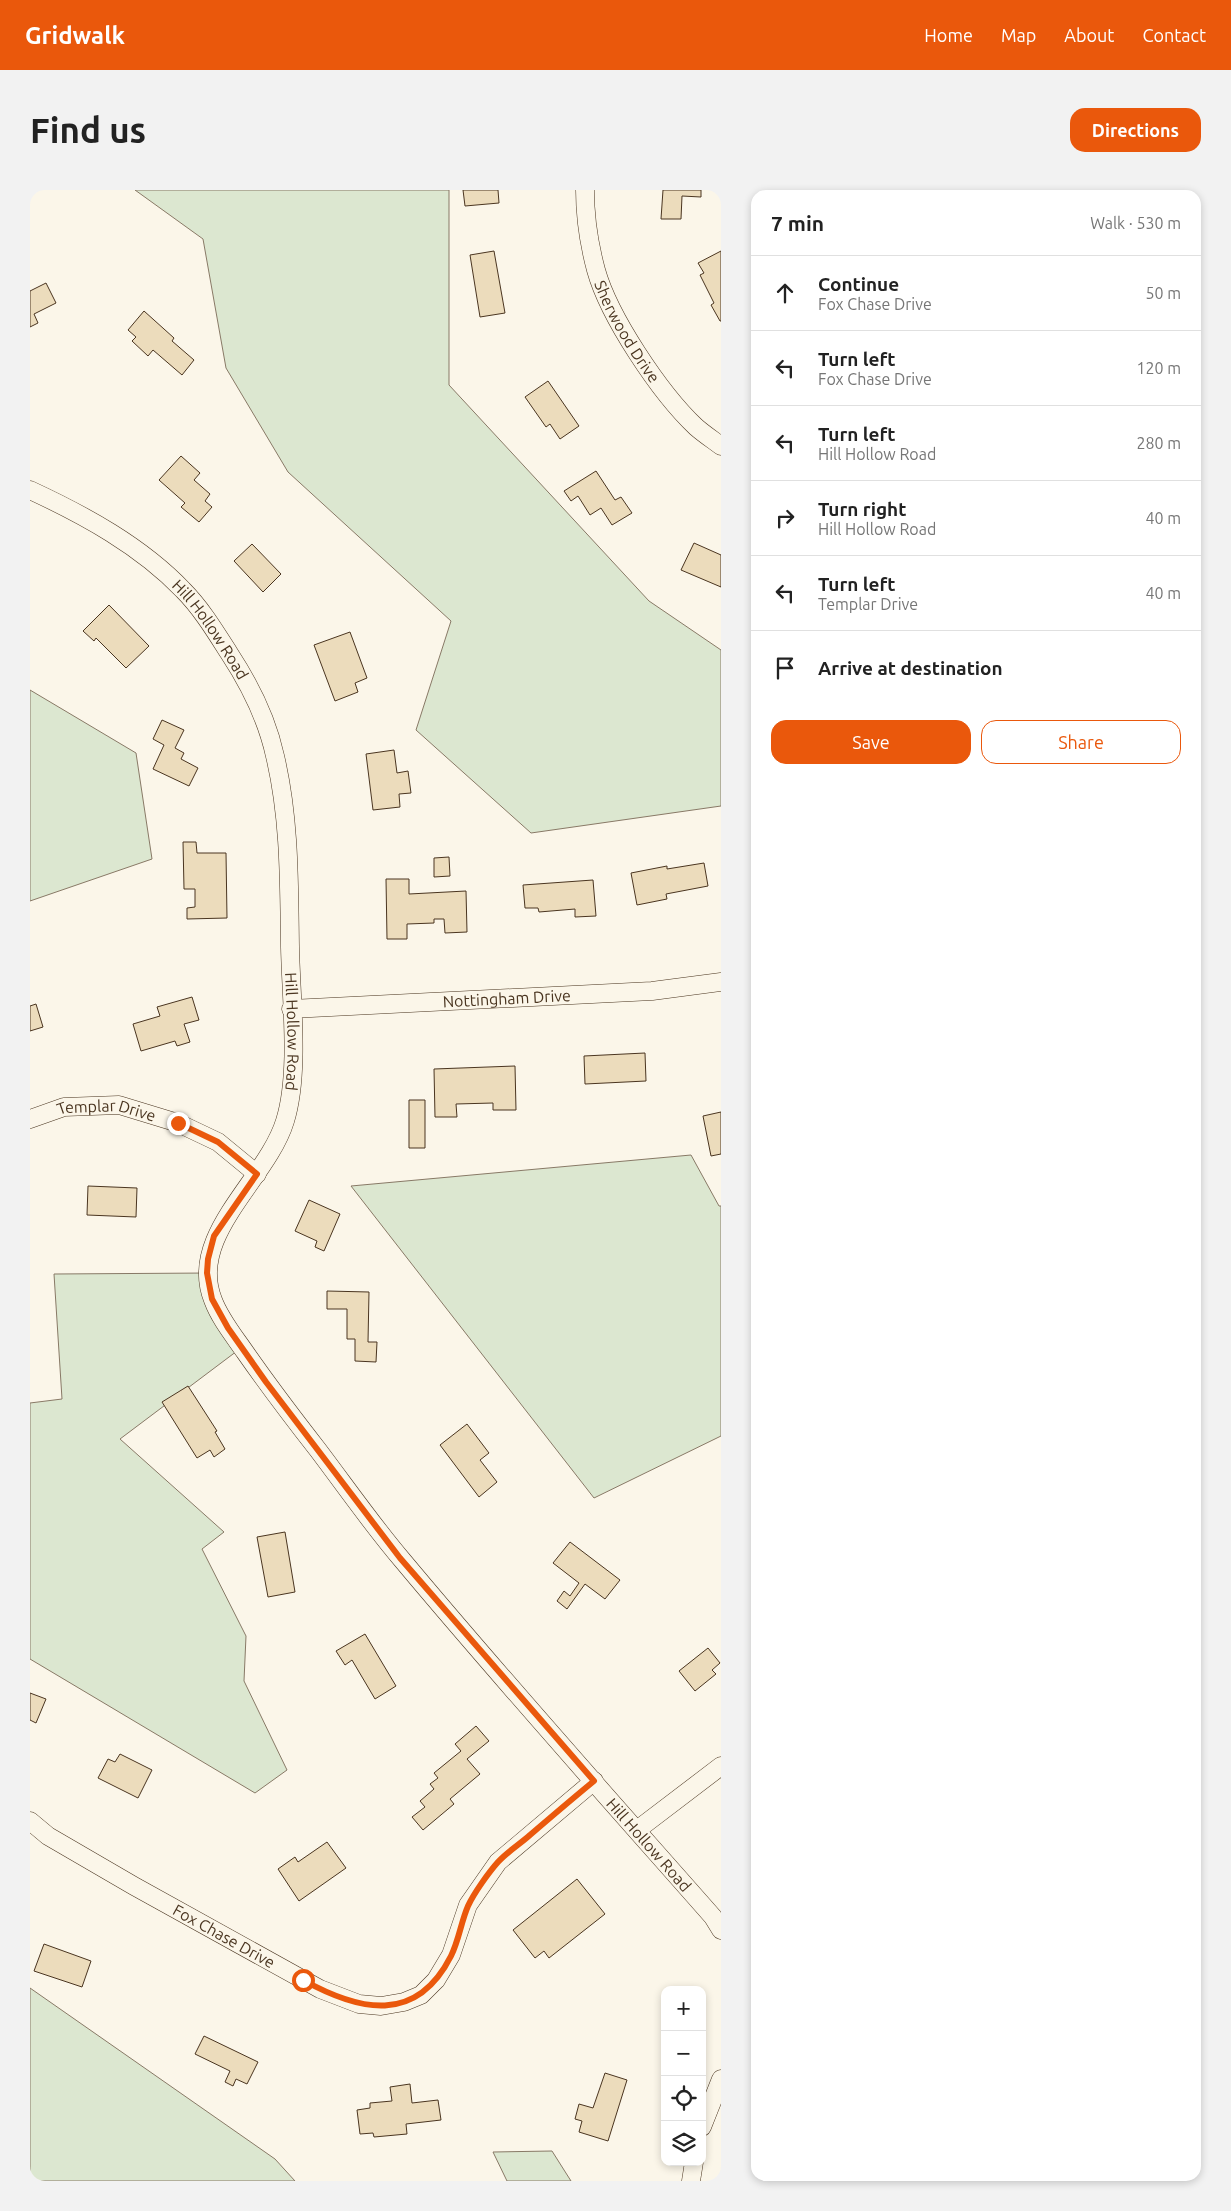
<!DOCTYPE html>
<html lang="en">
<head>
<meta charset="utf-8">
<style>
  :root { --surface:#fff; --page:#f2f2f2; --text:#222; --muted:#767676; --line:#e0e0e0; --accent:#ea580c }
  body { margin:0; font-family:Ubuntu,sans-serif; background:var(--page); color:var(--text) }
  .controls { position:absolute; right:15px; bottom:15px; display:grid; overflow:hidden; border-radius:10px; box-shadow:0 2px 8px #0003 }
  .controls button { width:45px; height:45px; display:grid; place-items:center; padding:0; border:0; border-bottom:1px solid var(--line); background:var(--surface); color:var(--text); font:25px sans-serif }
  .stop { position:absolute; width:15px; height:15px; margin:-11px; border:4px solid #ea580c; border-radius:50%; background:#fff }
  .stop.end { background:#ea580c; border-color:#fff; box-shadow:0 1px 5px #0008 }
  .list { margin:0; padding:0; list-style:none }
  h2 { display:flex; justify-content:space-between; align-items:center; height:65px; margin:0; padding:0 20px; font-size:21px }
  h2 small { font-size:16px; font-weight:400; color:var(--muted) }
  .list li { display:grid; grid-template-columns:32px 1fr auto; gap:15px; align-items:center; box-sizing:border-box; height:75px; padding:0 20px; border-top:1px solid var(--line) }
  .list b { display:block; font-size:19px; white-space:nowrap }
  .list p { margin:0; font-size:16px; white-space:nowrap; color:var(--muted) }
  .list em { font-size:16px; font-style:normal; color:var(--muted) }
  .actions { display:flex; gap:10px; padding:15px 20px }
  .actions a { flex:1; padding:11px 0; border:1px solid var(--accent); border-radius:15px; text-align:center; font-size:18px; color:var(--accent) }
  .actions .main { background:var(--accent); color:#fff }
  .icon { flex:none; width:28px; height:28px; fill:none; stroke:currentColor; stroke-width:2; stroke-linecap:round; stroke-linejoin:round }
  .map { position:relative; flex:none; width:691px; height:1991px; overflow:hidden; border-radius:15px }
  header { display:flex; align-items:center; gap:30px; box-sizing:border-box; height:70px; padding:0 25px; background:var(--accent); color:#fff }
  header strong { font-size:24px }
  nav { display:flex; gap:28px; margin-inline-start:auto; font-size:18px }
  .intro { display:flex; align-items:center; justify-content:space-between; box-sizing:border-box; height:120px; padding:0 30px }
  h1 { margin:0; font-size:35px }
  .button { padding:12px 22px; border-radius:15px; background:var(--accent); color:#fff; font-size:18px; font-weight:700 }
  main { display:flex; gap:30px; padding:0 30px }
  aside { flex:1; background:var(--surface); border-radius:15px; box-shadow:0 2px 8px #0003 }
  .map>svg:first-child { display:block }
  .green { fill:#dce7d0; stroke:#887966 }
  .building { fill:#ecdcbc; stroke:#4a3520 }
  .lines { fill:none; stroke-linecap:round; stroke-linejoin:round }
  .minor-casing { stroke:#4a3520; stroke-width:19 }
  .minor { stroke:#fbf6e9; stroke-width:18 }
  .route { stroke:#ea580c; stroke-width:6 }
  .labels { text-anchor:middle; stroke-width:4; stroke-linejoin:round; paint-order:stroke }
  .street-label { font-size:16px; fill:#4a3520; stroke:#fbf6e9 }
</style>
</head>
<body>
<header>
<strong>Gridwalk</strong>
<nav><a>Home</a><a>Map</a><a>About</a><a>Contact</a></nav>
</header>
<div class="intro"><h1>Find us</h1><a class="button">Directions</a></div>
<main>
<div class="map">
<svg width="691" height="1991" viewBox="0 0 691 1991">
  <rect width="100%" height="100%" fill="#fbf6e9"/>
  <path class="green" d="M105,0H419V195L619,411L691,460V616L501,643L386,540L421,431L258,282L196,178L173,49Z
    M0,500L106,563L122,669L0,711Z
    M661,965L689,1016H691V1246L564,1308L321,996Z
    M178,1083L211,1158L90,1249L194,1342L172,1359L216,1446L214,1491L257,1580L225,1603L0,1469V1213L32,1209L24,1084Z
    M0,1798L245,1969L265,1991H0Z
    M522,1961L541,1991H477L463,1962Z"/>
  <path class="building" d="M433,0H468L469,13L435,16Z
    M633,0H671V7L652,6L651,29H631Z
    M464,61L475,123L450,127L440,65Z
    M691,61V131H690L681,115L684,113L670,85L674,83L668,73Z
    M16,93L26,113L4,124L8,133L0,137V101Z
    M114,121L144,148L142,151L164,170L152,185L123,160L118,166L102,151L106,147L98,140Z
    M518,191L549,236L530,249L520,234L516,237L495,207Z
    M151,266L170,283L164,290L180,304L175,311L182,317L169,332L151,317L155,313L129,290Z
    M566,281L585,310L591,307L602,323L582,335L571,318L560,325L548,306L541,311L534,301Z
    M664,353L691,365V397L651,380Z
    M222,354L251,384L233,402L204,371Z
    M79,415L119,456L96,478L66,448L64,451L53,441Z
    M320,442L337,488L325,493L328,502L305,511L284,455Z
    M132,530L154,540L145,558L154,563L151,569L168,578L159,596L123,579L134,555L123,549Z
    M364,560L367,583L378,581L381,603L369,604L370,617L343,620L336,564Z
    M153,652H166L167,663H196L197,728L157,729V718L165,717V699H154Z
    M419,667L420,686L404,687V668Z
    M674,673L678,696L636,704L637,709L607,715L601,683L637,676V679Z
    M356,689H379V704L436,701L437,742L415,743L414,729H404V733L377,734V749H357Z
    M563,690L566,726L545,727V719L509,722L508,718H495L493,695Z
    M162,807L169,830L154,834L160,852L147,856L145,851L111,861L103,834L130,826L127,817Z
    M6,814L13,837L0,841V816Z
    M615,863L616,891L555,894L554,866Z
    M485,876L486,920H463V913L426,914L427,927H405L404,879Z
    M379,910H395V958H379Z
    M691,922V964L681,966L673,926Z
    M58,996L107,998L106,1027L57,1025Z
    M279,1010L310,1024L294,1061L285,1057L287,1051L265,1041Z
    M297,1101L339,1102L338,1152H347L346,1172L325,1171V1149H317V1119H297Z
    M158,1196L187,1241L185,1242L195,1259L184,1267L180,1260L167,1268L132,1212Z
    M437,1234L459,1263L450,1270L467,1292L449,1307L410,1255Z
    M255,1342L265,1402L238,1407L227,1347Z
    M540,1352L590,1390L575,1409L555,1394L537,1419L527,1411L534,1401L540,1406L549,1393L523,1373Z
    M335,1444L366,1496L345,1509L322,1470L315,1475L306,1461Z
    M678,1458L690,1473L682,1480L686,1484L665,1501L649,1481Z
    M0,1503L16,1509L6,1533L0,1530Z
    M446,1536L459,1551L437,1569L450,1584L420,1609L424,1614L393,1640L382,1627L395,1617L390,1611L404,1599L400,1594L408,1588L404,1583L431,1561L425,1554Z
    M90,1564L122,1580L108,1608L68,1588L78,1569L85,1572Z
    M297,1652L316,1678L269,1711L248,1679L265,1667L268,1672Z
    M547,1689L575,1724L519,1768L514,1761L505,1768L483,1740Z
    M14,1754L61,1771L52,1797L4,1781Z
    M174,1846L228,1872L217,1894L206,1889L203,1896L195,1892L200,1881L165,1864Z
    M575,1883L597,1890L578,1951L549,1942L552,1931L545,1929L549,1914L563,1918Z
    M380,1894L382,1913L408,1910L411,1930L376,1934L377,1944L344,1947L343,1943L330,1944L327,1920L340,1918V1913L362,1911L360,1897Z"/>
  <g class="lines">
    <defs>
      <g id="minor">
        <path id="s1" d="M555,0C555,27 559,54 566,80C579,127 630,203 666,237C674,244 683,250 691,256"/>
        <path id="s2" d="M0,300C54,325 111,356 153,400C171,418 185,441 199,463C220,495 237,529 245,566C260,629 259,694 260,757C261,809 270,883 255,931C237,990 157,1045 183,1110C190,1129 204,1146 215,1162C238,1195 263,1228 288,1260C316,1297 343,1336 373,1371C474,1492 579,1609 683,1727L691,1740"/>
        <path id="s3" d="M261,819L622,801L691,792"/>
        <path id="s4" d="M0,929L34,917L89,915L148,933L188,952L227,984"/>
        <path id="s5" d="M0,1631L18,1646L104,1696L290,1799L329,1814L351,1816L374,1812L391,1805L406,1790L421,1765L438,1715L468,1672L564,1591"/>
        <path d="M607,1640L691,1576"/>
        <path d="M672,1937L691,1889"/>
        <path d="M661,1991L664,1972"/>
      </g>
    </defs>
    <use href="#minor" class="minor-casing"/>
    <use href="#minor" class="minor"/>
  </g>
  <g class="lines">
    <path class="route" d="M148,933L188,952L227,984L184,1046L178,1069L177,1083L182,1109L198,1138L236,1192L370,1368L564,1591C542,1609 521,1627 500,1645C490,1654 477,1662 468,1672C459,1682 444,1703 438,1716C431,1732 429,1750 421,1766C386,1835 329,1821 273,1790"/>
  </g>
  <g class="labels">
    <g class="street-label">
      <text dy="6" stroke="none"><textPath href="#s1" startOffset="150">Sherwood Drive</textPath></text>
      <text dy="6" stroke="none"><textPath href="#s2" startOffset="232">Hill Hollow Road</textPath></text>
      <text dy="6" stroke="none"><textPath href="#s3" startOffset="216">Nottingham Drive</textPath></text>
      <text dy="6" stroke="none"><textPath href="#s2" startOffset="652">Hill Hollow Road</textPath></text>
      <text dy="6" stroke="none"><textPath href="#s4" startOffset="79">Templar Drive</textPath></text>
      <text dy="6" stroke="none"><textPath href="#s2" startOffset="1641">Hill Hollow Road</textPath></text>
      <text dy="6" stroke="none"><textPath href="#s5" startOffset="226">Fox Chase Drive</textPath></text>
    </g>
  </g>
</svg>
<div class="controls">
<button>+</button>
<button>−</button>
<button><svg class="icon" aria-label="locate" viewBox="0 0 24 24"><circle cx="12" cy="12" r="6"/><path d="M12 2v4M12 18v4M2 12h4M18 12h4"/></svg></button>
<button><svg class="icon" aria-label="layers" viewBox="0 0 24 24"><path d="M12 4l9 5-9 5-9-5zM3 14l9 5 9-5"/></svg></button>
</div>
<div class="stop" style="left:273px;top:1790px"></div>
<div class="stop end" style="left:148px;top:933px"></div>
</div>
<aside>
<h2>7 min<small>Walk · 530 m</small></h2>
<ul class="list">
<li><svg class="icon" aria-label="ahead" viewBox="0 0 24 24"><path d="M12 20V5M6 11l6-6 6 6"/></svg><div><b>Continue</b><p>Fox Chase Drive</p></div><em>50 m</em></li>
<li><svg class="icon" aria-label="left" viewBox="0 0 24 24"><path d="M17 20v-9H6M10 6l-5 5 5 5"/></svg><div><b>Turn left</b><p>Fox Chase Drive</p></div><em>120 m</em></li>
<li><svg class="icon" aria-label="left" viewBox="0 0 24 24"><path d="M17 20v-9H6M10 6l-5 5 5 5"/></svg><div><b>Turn left</b><p>Hill Hollow Road</p></div><em>280 m</em></li>
<li><svg class="icon" aria-label="right" viewBox="0 0 24 24"><path d="M7 20v-9h11M14 6l5 5-5 5"/></svg><div><b>Turn right</b><p>Hill Hollow Road</p></div><em>40 m</em></li>
<li><svg class="icon" aria-label="left" viewBox="0 0 24 24"><path d="M17 20v-9H6M10 6l-5 5 5 5"/></svg><div><b>Turn left</b><p>Templar Drive</p></div><em>40 m</em></li>
<li><svg class="icon" aria-label="arrive" viewBox="0 0 24 24"><path d="M6 21V4h12l-3 4 3 4H6"/></svg><div><b>Arrive at destination</b></div></li>
</ul>
<div class="actions"><a class="main">Save</a><a>Share</a></div>
</aside>
</main>
</body>
</html>
